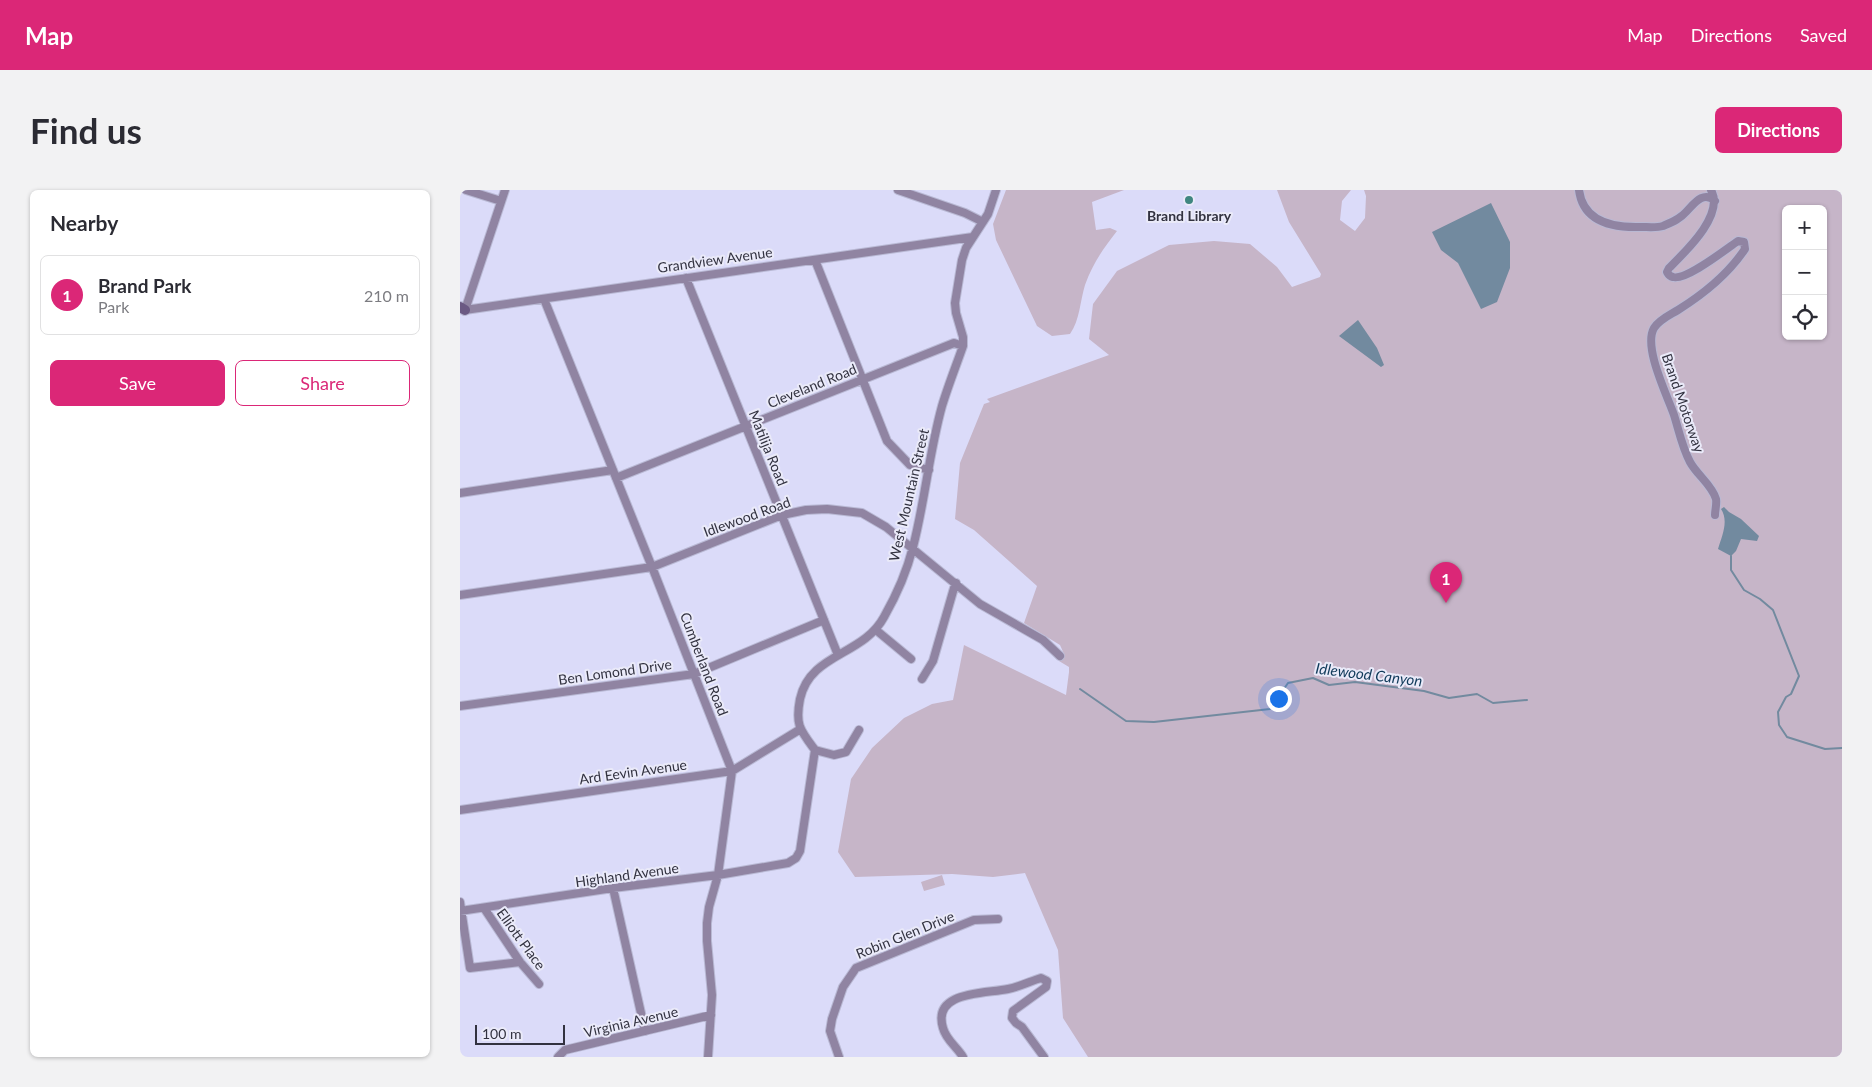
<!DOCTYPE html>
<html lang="en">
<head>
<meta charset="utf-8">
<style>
  :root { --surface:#fff; --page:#f2f2f3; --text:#2b2b33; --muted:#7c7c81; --line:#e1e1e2; --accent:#db2777 }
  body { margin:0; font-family:Lato,sans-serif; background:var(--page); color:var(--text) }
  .controls { position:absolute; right:15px; top:15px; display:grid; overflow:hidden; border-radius:8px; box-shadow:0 1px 4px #0004 }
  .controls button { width:45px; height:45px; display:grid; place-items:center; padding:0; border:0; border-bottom:1px solid var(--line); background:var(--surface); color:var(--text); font:25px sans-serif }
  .scale { position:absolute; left:15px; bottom:12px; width:90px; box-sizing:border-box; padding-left:5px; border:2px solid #323240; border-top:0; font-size:14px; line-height:18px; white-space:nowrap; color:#323240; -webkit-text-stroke:4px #eaeaf9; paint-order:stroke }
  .you { position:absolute; left:818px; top:508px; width:18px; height:18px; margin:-12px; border:4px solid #fff; border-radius:50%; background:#1a73e8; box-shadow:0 0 0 8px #1a73e833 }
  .badge { display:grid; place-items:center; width:32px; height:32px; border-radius:50%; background:var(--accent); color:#fff; font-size:16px; font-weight:700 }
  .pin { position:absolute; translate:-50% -41px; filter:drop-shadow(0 1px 2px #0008) }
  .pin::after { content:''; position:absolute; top:26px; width:18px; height:15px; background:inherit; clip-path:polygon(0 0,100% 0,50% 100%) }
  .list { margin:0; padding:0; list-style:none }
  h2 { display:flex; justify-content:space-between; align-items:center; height:65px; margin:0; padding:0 20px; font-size:21px }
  h2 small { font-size:16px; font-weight:400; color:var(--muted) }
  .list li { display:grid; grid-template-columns:32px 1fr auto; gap:15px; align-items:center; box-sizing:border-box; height:80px; margin:0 10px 10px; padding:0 10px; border:1px solid var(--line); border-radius:8px }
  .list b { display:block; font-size:19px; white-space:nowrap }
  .list p { margin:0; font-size:16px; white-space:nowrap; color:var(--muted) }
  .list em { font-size:16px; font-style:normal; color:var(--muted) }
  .actions { display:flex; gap:10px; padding:15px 20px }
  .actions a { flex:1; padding:11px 0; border:1px solid var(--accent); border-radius:8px; text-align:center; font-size:18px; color:var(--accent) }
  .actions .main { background:var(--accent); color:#fff }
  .icon { flex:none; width:28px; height:28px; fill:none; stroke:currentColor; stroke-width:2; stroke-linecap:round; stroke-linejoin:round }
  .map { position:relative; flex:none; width:1382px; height:867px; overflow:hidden; border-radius:8px }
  header { display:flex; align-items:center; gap:30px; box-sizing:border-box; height:70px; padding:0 25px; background:var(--accent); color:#fff }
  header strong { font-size:24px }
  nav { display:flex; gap:28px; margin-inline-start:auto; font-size:18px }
  .intro { display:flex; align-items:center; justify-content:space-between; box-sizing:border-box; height:120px; padding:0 30px }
  h1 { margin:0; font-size:35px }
  .button { padding:12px 22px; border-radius:8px; background:var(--accent); color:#fff; font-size:18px; font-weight:700 }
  main { display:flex; gap:30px; padding:0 30px }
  aside { flex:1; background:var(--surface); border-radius:8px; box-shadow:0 1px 4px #0004 }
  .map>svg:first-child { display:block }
  .green { fill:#c6b5c8; fill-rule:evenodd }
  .water { fill:#728a9f }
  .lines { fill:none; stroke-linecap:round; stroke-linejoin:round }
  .stream { stroke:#728a9f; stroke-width:2 }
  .street-casing { stroke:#b9b9d4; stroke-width:10 }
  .secondary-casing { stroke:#b9b9d4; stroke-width:12 }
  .street { stroke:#9084a2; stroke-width:8 }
  .secondary { stroke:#6b5983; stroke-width:10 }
  .poi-dot { fill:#408680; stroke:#eaeaf9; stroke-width:2 }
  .labels { text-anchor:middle; stroke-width:4; stroke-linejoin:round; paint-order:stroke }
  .poi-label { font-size:14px; font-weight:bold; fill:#323240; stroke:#eaeaf9 }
  .street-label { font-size:14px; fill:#323240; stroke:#eaeaf9 }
  .water-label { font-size:15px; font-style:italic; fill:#103a5a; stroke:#eaeaf9 }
</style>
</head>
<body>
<header>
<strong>Map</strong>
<nav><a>Map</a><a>Directions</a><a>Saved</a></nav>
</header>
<div class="intro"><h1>Find us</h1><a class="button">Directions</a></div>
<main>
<aside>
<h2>Nearby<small></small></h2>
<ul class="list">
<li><span class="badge">1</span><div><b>Brand Park</b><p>Park</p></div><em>210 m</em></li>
</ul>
<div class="actions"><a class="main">Save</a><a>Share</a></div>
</aside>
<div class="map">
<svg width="1382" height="867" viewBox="0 0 1382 867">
  <rect width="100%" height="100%" fill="#dbdbf9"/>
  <path class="green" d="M546,0H664L632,12L636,40L650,38L657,41C643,59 633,73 625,95C620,111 620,130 610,144L592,146L577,136L536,50L533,34Z
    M817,0H891L882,11L880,30L895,41L905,28L906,6L904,0H1382V867H628L603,828L598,760L565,683L533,687L492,684L395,687L378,662L391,589L412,558L444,528L472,514L493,510L504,455L606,505L609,482V477L599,471L604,464L600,455L564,433L577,396L514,340L495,329L500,273L524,214L530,212L527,209L649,165L629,149L633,114L657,81L709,55L754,51L790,54L817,77L832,97L860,87L861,84L829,32ZM1326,19H1363V146H1326Z
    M482,685L485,695L464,701L461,692Z"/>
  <path class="water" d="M1031,13L1050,52V78L1037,112L1021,119L998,73L981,60L972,42Z
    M898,130L917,158L924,175L921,177L879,146Z
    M1264,317L1269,322L1281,329L1299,346L1297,351L1281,349L1276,361L1271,366L1258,359C1262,346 1269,331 1261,319Z"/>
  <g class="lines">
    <path class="stream" d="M1271,366V380L1284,400L1300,409L1313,420L1339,486L1331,504L1326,507L1318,522L1319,535L1327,547L1365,559L1382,558
      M620,499L666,531L694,532L810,519L828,493L853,488L869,495L895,492L964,501L989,508L1017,504L1033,513L1067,510"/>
    <defs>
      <path id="street" d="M6,0L41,11
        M45,0L5,120L513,47
        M438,0L505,23L523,32
        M1119,0C1123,32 1153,38 1181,37C1188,37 1197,38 1203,36C1212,32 1220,29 1226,22C1234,14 1243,0 1255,11
        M1251,0C1265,25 1225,62 1209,78L1207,82C1209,85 1209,86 1213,87C1226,91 1266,59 1278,51L1284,52L1285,59C1269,83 1242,105 1218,120C1210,125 1200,129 1194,138C1183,157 1207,205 1214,225C1219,241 1222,257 1230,272C1237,285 1252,295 1256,309C1257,314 1255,320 1255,325
        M355,70L427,251L450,275L469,280
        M226,88L378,465
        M84,109L194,382L272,581L258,685L249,717L247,733V751L252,805L248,867
        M156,288L494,153L503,156
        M0,303L153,280
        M0,405L192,377L322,325L346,320L367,319L402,323L426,337L520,414L583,450L600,466
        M416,440L451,469
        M462,489L473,471L494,398L496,393
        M0,516L234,484L364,430
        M355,560L374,565L386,562L399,540
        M0,620L272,581L339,540
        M153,698L185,841
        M0,712L10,778L60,772
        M24,718L60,772L79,794
        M0,721L153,698L258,685L328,673L336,668L340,661L355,560C340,540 335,535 340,509C350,463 403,466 424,427C436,406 447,381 453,357C465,311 469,263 482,216C488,196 496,176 503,156V147L496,123L495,113L502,70L506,58L528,24L536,0
        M98,867L105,860L251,825
        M379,867L370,841L372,829L383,797L396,778L514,730L538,729
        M503,867C497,857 486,850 483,838C472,801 524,804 548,799C559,797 571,791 581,788L587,791L586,797L553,821L552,828L556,833L562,837L584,867"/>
      <path id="secondary" d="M0,117L5,120"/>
    </defs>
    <use href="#street" class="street-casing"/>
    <use href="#secondary" class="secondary-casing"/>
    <use href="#street" class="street"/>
    <use href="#secondary" class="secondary"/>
  </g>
  <circle class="poi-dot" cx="729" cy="10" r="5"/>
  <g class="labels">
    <g class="poi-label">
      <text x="729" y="31">Brand Library</text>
    </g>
    <g class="street-label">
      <text transform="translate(255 70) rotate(-8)" y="5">Grandview Avenue</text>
      <text transform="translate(352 196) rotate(-22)" y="5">Cleveland Road</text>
      <text transform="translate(1223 213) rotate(71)" y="5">Brand Motorway</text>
      <text transform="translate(308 258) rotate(68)" y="5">Matilija Road</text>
      <text transform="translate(449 305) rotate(-77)" y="5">West Mountain Street</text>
      <text transform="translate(287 327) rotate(-20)" y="5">Idlewood Road</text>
      <text transform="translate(244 474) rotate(69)" y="5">Cumberland Road</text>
      <text transform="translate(155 482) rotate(-8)" y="5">Ben Lomond Drive</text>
      <text transform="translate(173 582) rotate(-8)" y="5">Ard Eevin Avenue</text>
      <text transform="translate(167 685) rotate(-8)" y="5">Highland Avenue</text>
      <text transform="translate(445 745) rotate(-22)" y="5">Robin Glen Drive</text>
      <text transform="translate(61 749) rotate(54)" y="5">Elliott Place</text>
      <text transform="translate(171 832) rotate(-13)" y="5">Virginia Avenue</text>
    </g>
    <g class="water-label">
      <text transform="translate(909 485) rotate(7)" y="5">Idlewood Canyon</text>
    </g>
  </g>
</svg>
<div class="controls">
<button>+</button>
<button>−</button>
<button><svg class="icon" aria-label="locate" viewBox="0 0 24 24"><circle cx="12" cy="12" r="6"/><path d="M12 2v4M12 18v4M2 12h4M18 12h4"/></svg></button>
</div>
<div class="scale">100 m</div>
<div class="you"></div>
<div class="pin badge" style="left:986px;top:413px">1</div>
</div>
</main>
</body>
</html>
